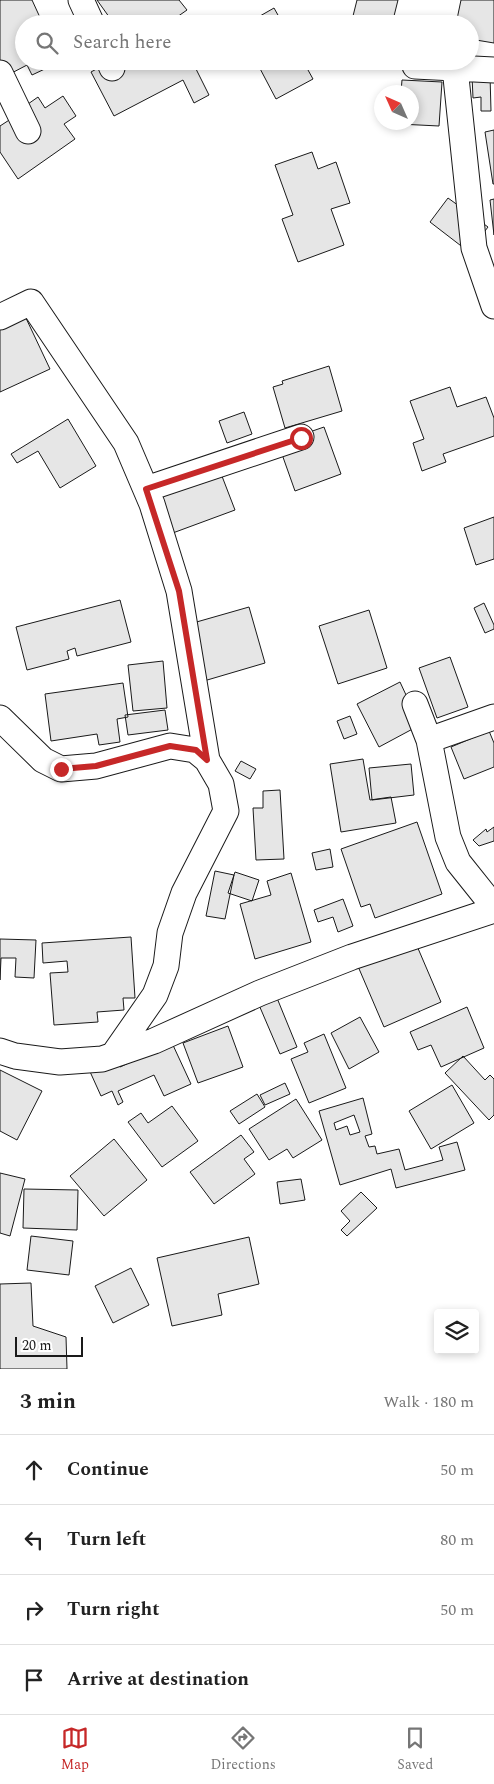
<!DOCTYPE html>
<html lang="en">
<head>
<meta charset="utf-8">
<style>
  :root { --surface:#fff; --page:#f2f2f2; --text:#222; --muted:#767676; --line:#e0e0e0; --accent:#c62828 }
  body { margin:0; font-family:Spectral,serif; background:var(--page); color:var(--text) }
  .controls { position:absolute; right:15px; bottom:15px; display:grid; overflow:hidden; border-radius:5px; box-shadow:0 2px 8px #0003 }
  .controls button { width:45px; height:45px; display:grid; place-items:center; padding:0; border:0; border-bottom:1px solid var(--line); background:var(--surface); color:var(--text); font:25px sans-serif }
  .compass { position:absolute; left:374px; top:85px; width:45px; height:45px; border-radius:50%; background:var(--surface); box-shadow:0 2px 8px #0003; rotate:315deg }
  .scale { position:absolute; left:15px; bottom:12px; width:68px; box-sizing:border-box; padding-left:5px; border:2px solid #1a1a1a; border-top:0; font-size:14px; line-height:18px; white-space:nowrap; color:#1a1a1a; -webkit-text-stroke:4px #fff; paint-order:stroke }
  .stop { position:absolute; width:15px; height:15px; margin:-11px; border:4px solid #c62828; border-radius:50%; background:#fff }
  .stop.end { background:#c62828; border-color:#fff; box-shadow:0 1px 5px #0008 }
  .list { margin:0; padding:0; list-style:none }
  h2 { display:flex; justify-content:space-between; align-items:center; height:65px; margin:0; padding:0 20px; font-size:21px }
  h2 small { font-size:16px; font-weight:400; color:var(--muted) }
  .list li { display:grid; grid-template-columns:32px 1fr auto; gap:15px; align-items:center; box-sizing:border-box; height:70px; padding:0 20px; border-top:1px solid var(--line) }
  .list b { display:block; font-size:19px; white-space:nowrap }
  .list em { font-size:16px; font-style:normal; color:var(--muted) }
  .icon { flex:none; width:28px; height:28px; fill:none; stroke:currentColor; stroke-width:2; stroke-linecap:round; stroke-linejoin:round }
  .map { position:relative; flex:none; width:494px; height:1369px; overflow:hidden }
  .search { position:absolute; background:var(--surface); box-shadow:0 2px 8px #0003; left:15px; right:15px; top:15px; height:55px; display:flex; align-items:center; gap:12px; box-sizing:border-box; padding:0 18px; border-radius:28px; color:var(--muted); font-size:19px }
  .sheet { height:345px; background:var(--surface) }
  nav { display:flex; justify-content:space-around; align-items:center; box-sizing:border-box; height:70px; border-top:1px solid var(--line); background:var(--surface); font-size:14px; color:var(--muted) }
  nav a { display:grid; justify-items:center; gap:2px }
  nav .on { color:var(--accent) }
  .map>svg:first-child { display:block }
  .building { fill:#e6e6e6; stroke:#1a1a1a; fill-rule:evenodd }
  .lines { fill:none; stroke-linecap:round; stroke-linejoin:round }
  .minor-casing { stroke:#1a1a1a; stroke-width:27 }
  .minor { stroke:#fff; stroke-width:25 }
  .route { stroke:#c62828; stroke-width:6 }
</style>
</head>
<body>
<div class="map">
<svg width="494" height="1369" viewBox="0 0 494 1369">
  <rect width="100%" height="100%" fill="#fff"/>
  <path class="building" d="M0,0H32L43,24H24V61H50L49,67L32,75L27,65L6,76L0,64Z
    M97,0H179L187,10L167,24H116L112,21Z
    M357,0H398L392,24H351Z
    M461,0H494V43L470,39V24H456Z
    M274,8L283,24H246Z
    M111,61H192L209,95L194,103L183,80L114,116L91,72Z
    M256,61H303L313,79L276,99Z
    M490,75L491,111H481V97L473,98L472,76Z
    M402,80L442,82L439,126L399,124L400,122H412V92H401Z
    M63,96L76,116L64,124L75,139L18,179L0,152V126L20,113L18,111L38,97L45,108Z
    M494,130V184H493L485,132Z
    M312,152L318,169L336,162L350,203L331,209L344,245L298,262L282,219L293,215L275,165Z
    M448,198L488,227L469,252L430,222Z
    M494,199V235L490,200Z
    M16,297L50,369L0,392V304Z
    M329,366L342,411L285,428L273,387L283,384L282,381Z
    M450,387L457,407L486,397L494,418V436L443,454L446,462L422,471L413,443L424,439L410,401Z
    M244,412L252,434L227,443L219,421Z
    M68,419L96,466L60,488L38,451L17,463L11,454Z
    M324,427L341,474L295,491L278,443Z
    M215,458L235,510L170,534L150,482Z
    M494,517V559L476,565L464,528Z
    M120,600L131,642L77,656L75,648L67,651L69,659L27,670L16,627Z
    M484,603L494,625V629L485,633L474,608Z
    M249,607L265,663L197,683L193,623Z
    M369,610L387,668L338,684L319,626Z
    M450,657L468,707L437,718L419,668Z
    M163,661L167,708L133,711L128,665Z
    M400,682L420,725L379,747L357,704Z
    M123,683L128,717L117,719L120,742L99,745L97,734L51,741L45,694Z
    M165,710L168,730L128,735L125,715Z
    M350,716L357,734L344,739L337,721Z
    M489,731L494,743V767L464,779L451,747Z
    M363,759L370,800L391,797L396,823L341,832L330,764Z
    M241,761L256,769L250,779L235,771Z
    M411,764L414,795L372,800L369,768Z
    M280,790L284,859L256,860L253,808H263V791Z
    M417,822L442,894L375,918L370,904L361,907L341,849Z
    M494,827V841L479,846L473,840L486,829L487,832Z
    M330,849L333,867L316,870L312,853Z
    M215,871L234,875L225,919L206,916Z
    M235,872L259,880L252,901L228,893Z
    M291,873L311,942L255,959L240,904L271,895L267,881Z
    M343,899L353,926L338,932L333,917L318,922L314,910Z
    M131,937L135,998H123L124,1010L97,1012L98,1022L54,1025L50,973L68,972L67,961L43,963L42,943Z
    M0,939L36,940L34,978L15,977L16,958H1L0,980Z
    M414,939L441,1002L384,1027L357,964Z
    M277,998L297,1047L280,1054L259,1005Z
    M467,1007L484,1048L441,1067L431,1045L418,1050L410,1032Z
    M360,1017L379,1052L349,1069L331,1033Z
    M228,1026L243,1067L198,1083L183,1043Z
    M324,1034L346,1088L309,1103L291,1059L308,1052L304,1043Z
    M172,1043L191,1084L164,1096L154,1075L118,1091L123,1102L118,1105L112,1091L101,1096L87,1065L114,1053L120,1067Z
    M463,1056L485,1080L490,1075L494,1079V1115L489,1120L445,1073Z
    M0,1070L42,1091L17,1140L0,1131Z
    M285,1083L290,1094L265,1105L260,1095Z
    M452,1085L474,1123L431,1149L409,1111Z
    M257,1094L265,1107L239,1124L230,1111Z
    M363,1098L372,1134L365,1136L369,1147L375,1146L377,1154L399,1149L405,1170L443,1160L439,1147L457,1142L465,1170L396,1188L391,1169L340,1185L319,1111ZM354,1115L360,1132L350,1135L347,1126L336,1130L334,1123Z
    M296,1099L322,1140L293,1158L287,1149L269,1160L249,1129Z
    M172,1106L198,1141L162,1167L128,1122L141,1113L148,1123Z
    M241,1135L254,1152L244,1159L255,1174L214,1204L190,1172Z
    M114,1139L147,1180L104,1216L70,1176Z
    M0,1173L25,1179L10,1236L0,1233Z
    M301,1179L305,1200L280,1204L277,1182Z
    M24,1189L78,1190L77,1230L23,1228Z
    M361,1192L377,1208L347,1236L341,1230L350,1221L341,1211Z
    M31,1236L73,1241L69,1275L27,1270Z
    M249,1237L259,1284L218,1294L222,1315L172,1326L157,1258Z
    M131,1268L149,1305L113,1323L95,1286Z
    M31,1283L33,1326L66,1337L67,1369H0V1284Z"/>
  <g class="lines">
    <defs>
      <path id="minor" d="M81,0L92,24
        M109,61L112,68
        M415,66L494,70
        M455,68L474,248L494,306
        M0,73L28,131
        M0,317L31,302L126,443L152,504L179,591L207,760
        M146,489L301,437
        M415,704L429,740L448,837L458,862L494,907
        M0,718L43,760L61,769L96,766L170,746L195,750L207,760L221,784L226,811L184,893L170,933L166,966L155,995L114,1054
        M429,740L494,717
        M0,1051L15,1056L60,1062L102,1059L154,1041L260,993L352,957L494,910"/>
    </defs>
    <use href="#minor" class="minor-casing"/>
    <use href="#minor" class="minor"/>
  </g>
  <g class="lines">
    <path class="route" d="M61,769L96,766L170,746L196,750L207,760L179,591L146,489L301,438"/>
  </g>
</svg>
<div class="controls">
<button><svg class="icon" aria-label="layers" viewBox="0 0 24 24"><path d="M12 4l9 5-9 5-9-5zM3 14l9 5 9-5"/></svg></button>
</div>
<svg class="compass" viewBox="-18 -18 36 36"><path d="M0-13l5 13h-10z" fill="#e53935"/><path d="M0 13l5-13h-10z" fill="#767676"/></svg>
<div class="scale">20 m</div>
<div class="stop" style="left:301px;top:438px"></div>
<div class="stop end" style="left:61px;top:769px"></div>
<div class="search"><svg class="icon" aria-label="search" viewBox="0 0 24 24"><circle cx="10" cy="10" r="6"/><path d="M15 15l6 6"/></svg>Search here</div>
</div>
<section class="sheet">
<h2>3 min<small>Walk · 180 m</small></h2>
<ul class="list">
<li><svg class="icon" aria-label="ahead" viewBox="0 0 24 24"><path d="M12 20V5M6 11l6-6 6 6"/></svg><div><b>Continue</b></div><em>50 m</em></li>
<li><svg class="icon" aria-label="left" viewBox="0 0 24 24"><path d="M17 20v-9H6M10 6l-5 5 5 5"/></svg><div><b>Turn left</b></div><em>80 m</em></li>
<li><svg class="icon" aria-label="right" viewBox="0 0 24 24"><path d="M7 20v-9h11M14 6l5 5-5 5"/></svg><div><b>Turn right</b></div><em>50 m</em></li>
<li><svg class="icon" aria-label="arrive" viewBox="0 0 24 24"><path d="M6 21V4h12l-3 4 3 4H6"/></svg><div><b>Arrive at destination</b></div></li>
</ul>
</section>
<nav>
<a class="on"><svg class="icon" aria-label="map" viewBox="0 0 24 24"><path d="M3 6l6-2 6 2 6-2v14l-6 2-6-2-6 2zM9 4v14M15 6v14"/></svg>Map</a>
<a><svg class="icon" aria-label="directions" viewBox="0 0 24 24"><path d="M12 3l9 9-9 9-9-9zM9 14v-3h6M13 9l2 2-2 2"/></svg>Directions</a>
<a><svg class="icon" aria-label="saved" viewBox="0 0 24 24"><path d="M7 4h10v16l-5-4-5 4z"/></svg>Saved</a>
</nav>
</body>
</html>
